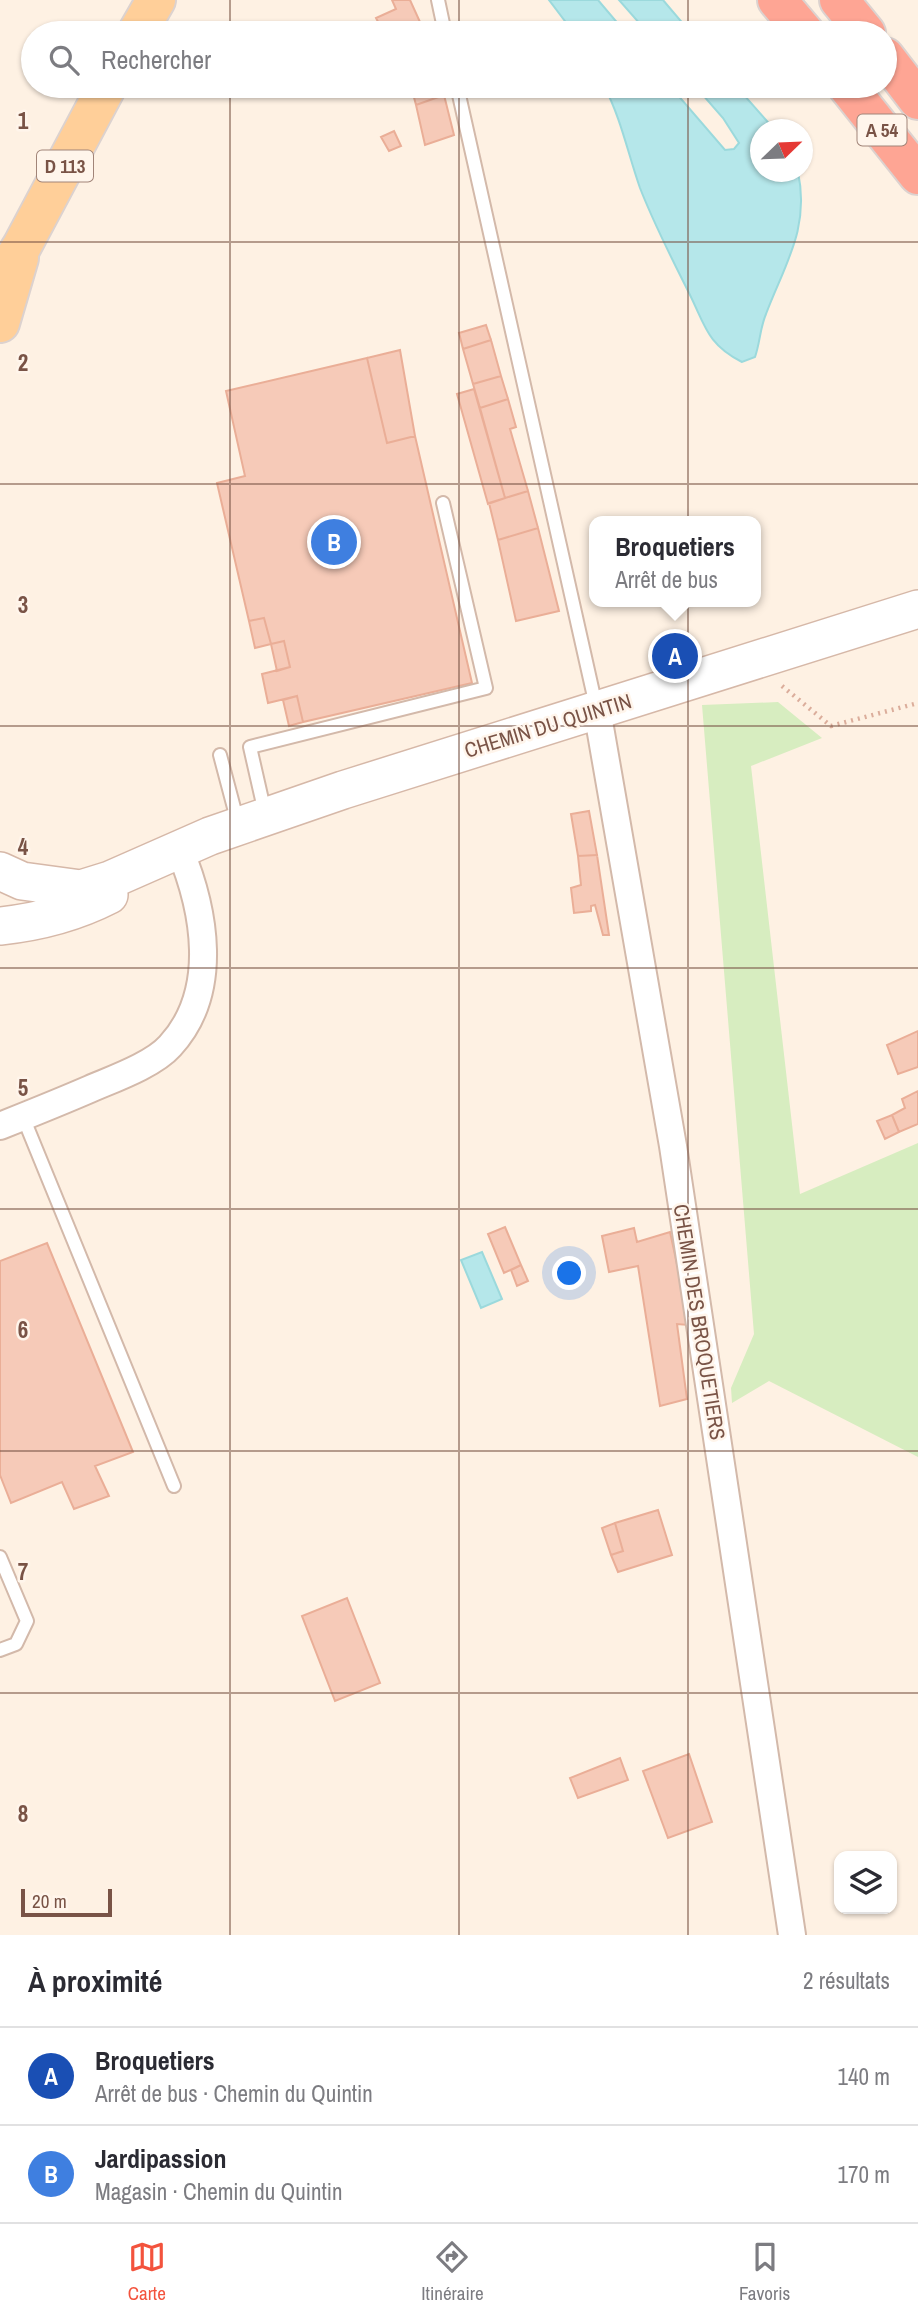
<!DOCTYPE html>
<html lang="fr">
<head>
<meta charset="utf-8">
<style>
  :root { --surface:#fff; --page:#f7f7f7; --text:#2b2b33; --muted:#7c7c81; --line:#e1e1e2; --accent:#f3533d }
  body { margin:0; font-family:"Archivo Narrow",sans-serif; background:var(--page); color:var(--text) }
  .controls { position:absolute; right:21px; bottom:21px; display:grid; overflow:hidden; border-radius:14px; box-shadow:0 2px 5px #0004 }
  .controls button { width:63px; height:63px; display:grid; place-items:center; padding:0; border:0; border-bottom:2px solid var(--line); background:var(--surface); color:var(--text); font:35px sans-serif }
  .compass { position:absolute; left:750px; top:119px; width:63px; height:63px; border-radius:50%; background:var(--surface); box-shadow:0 2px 5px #0004; rotate:67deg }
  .scale { position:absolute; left:21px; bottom:18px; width:91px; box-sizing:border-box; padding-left:7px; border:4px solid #795346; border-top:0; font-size:19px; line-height:24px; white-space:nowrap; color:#795346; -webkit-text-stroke:5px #fff5eb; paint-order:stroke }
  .you { position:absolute; left:570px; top:1274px; width:24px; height:24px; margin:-18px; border:5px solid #fff; border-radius:50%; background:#1a73e8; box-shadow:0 0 0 10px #1a73e833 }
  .badge { display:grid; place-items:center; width:46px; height:46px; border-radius:50%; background:var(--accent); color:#fff; font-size:23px; font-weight:700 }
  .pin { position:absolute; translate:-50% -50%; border:4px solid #fff; box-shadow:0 2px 7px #0006 }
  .popup { position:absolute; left:589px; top:516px; width:172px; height:91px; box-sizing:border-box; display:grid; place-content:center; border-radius:14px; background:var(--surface); filter:drop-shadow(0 2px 5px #0005); font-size:23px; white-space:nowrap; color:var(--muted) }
  .popup b { font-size:26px; color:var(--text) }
  .popup::after { content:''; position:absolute; left:50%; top:100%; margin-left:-14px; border:14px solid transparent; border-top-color:var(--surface) }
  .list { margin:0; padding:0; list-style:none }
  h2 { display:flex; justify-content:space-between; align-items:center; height:91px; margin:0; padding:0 28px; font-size:30px }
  h2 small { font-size:23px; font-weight:400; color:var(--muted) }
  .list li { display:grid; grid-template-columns:46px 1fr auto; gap:21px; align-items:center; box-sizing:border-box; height:98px; padding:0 28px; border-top:2px solid var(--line) }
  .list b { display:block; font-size:26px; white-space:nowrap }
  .list p { margin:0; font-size:23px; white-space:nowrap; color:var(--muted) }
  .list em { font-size:23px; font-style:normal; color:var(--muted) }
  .icon { flex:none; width:38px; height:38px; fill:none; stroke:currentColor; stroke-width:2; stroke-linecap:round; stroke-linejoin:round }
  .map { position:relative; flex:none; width:918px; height:1935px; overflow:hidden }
  .search { position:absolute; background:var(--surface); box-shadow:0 2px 5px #0004; left:21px; right:21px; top:21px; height:77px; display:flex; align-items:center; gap:18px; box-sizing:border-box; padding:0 24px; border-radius:38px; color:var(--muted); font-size:26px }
  .sheet { height:287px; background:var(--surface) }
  nav { display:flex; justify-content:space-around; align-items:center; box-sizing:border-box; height:98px; border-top:2px solid var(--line); background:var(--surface); font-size:19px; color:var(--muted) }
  nav a { display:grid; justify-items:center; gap:4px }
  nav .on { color:var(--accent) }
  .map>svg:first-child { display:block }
  .green { fill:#d7edc0 }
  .water { fill:#b5e7ea; stroke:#9bd9dc; stroke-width:2 }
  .building { fill:#f6cab8; stroke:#eaae97; stroke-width:2 }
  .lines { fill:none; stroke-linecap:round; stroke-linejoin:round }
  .lane-casing { stroke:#d3b9aa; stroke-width:16 }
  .street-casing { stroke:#d3b9aa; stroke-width:30 }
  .secondary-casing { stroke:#d6b8a8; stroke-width:40 }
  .primary-casing { stroke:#dcd2cf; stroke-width:42 }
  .highway-casing { stroke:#dcd2cf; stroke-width:42 }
  .path { stroke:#dbad9b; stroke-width:4.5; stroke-dasharray:2 5; stroke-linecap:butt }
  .lane { stroke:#fff; stroke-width:12 }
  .street { stroke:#fff; stroke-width:26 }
  .secondary { stroke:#fff; stroke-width:37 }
  .primary { stroke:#ffcf99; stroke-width:38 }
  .highway { stroke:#fea594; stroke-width:38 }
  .grid { fill:none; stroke:#795346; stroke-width:2; stroke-opacity:0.55 }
  .labels { text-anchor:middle; stroke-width:5; stroke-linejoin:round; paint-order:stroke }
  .shield { fill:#fff5eb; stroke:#a18478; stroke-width:2 }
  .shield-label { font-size:19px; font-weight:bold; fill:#795346 }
  .street-label { font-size:21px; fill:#795346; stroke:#fff5eb }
  .grid-label { font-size:23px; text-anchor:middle; font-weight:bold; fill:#795346; stroke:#fff5eb; stroke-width:5; stroke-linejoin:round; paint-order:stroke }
</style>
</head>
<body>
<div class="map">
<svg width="918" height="1935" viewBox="0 0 918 1935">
  <rect width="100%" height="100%" fill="#fef1e3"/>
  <path class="green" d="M778,702L822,738L751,766L800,1194L918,1143V1457L769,1381L732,1403L731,1388L754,1334L702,705Z"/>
  <path class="water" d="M549,0H598L626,33H574Z
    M619,0H663L691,33H648Z
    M604,86H670L725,150L734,149L739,143L723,118L695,86H736L774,129L760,130V172H798C810,228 785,264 766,314C760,328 760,343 755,357L742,362C706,344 705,324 688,291C671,257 654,224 640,188C628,154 621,118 604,86Z
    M482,1252L502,1299L481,1308L461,1260Z"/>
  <path class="building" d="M392,0H410L425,33H384L376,18L396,9Z
    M411,86H442L444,95L416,105Z
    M444,95L454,135L425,145L416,105Z
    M394,131L401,146L389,151L381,137Z
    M486,325L491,340L463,349L459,333Z
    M491,340L501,376L473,384L463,349Z
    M400,350L415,436L387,443L367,358Z
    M367,358L387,443L415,436L472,683L303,722L297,696L268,703L262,674L290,667L284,641L271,644L264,618L249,621L217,483L245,476L226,391Z
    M501,376L508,399L480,408L473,384Z
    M474,389L505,498L488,504L457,394Z
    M508,399L516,427L510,429L528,491L505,498L480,408Z
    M528,491L538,528L498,540L489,503Z
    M538,528L559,611L516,621L498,540Z
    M264,618L271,644L255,648L249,621Z
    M284,641L290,667L277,671L271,644Z
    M297,696L303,722L289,726L283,700Z
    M589,811L597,855L578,856L571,814Z
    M597,855L609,935H603L595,905L591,906V911L574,913L571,888L581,885L578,856Z
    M918,1031V1067L898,1074L887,1045Z
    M918,1091V1124L899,1132L892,1115L905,1108L902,1099Z
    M892,1115L899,1132L885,1139L877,1121Z
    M505,1227L521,1265L504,1273L488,1234Z
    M634,1228L637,1242L670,1232L685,1301L688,1325L677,1324L687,1399L660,1406L638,1266L609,1272L602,1236Z
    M47,1243L133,1452L95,1466L109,1496L74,1509L62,1482L11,1503L0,1475V1261Z
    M521,1265L528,1281L517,1286L511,1270Z
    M658,1510L672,1555L618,1572L611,1555L623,1551L615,1523Z
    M615,1523L623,1551L611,1555L602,1528Z
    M347,1598L380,1683L335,1701L302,1616Z
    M689,1754L712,1822L668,1838L643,1771Z
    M620,1758L628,1780L578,1798L570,1778Z"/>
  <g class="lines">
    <defs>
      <path id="lane" d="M438,0L445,33
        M457,86L596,706
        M220,755L238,823
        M265,813L250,747L486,688L443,503
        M23,1117L174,1486
        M0,1557L27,1621L16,1644L0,1650"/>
      <path id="street" d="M597,710L673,1146L792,1935
        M0,1126C30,1114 60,1102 90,1089C113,1079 153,1065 170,1046C220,992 205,910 179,848"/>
      <path id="secondary" d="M0,871L22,881L81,889L110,880L210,836L343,790L918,609
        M0,926C39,922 74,913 109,895"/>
      <path id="primary" d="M137,33L156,0
        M0,281L22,246L107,86
        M0,323L19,258"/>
      <path id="highway" d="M777,0L805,33
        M839,0L866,33
        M885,57L918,100
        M847,86L918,175"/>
    </defs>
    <use href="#lane" class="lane-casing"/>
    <use href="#street" class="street-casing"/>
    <use href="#secondary" class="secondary-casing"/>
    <use href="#primary" class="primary-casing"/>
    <use href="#highway" class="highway-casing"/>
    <path class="path" d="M782,686L831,726L918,703"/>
    <use href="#lane" class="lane"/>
    <use href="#street" class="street"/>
    <use href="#secondary" class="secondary"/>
    <use href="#primary" class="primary"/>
    <use href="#highway" class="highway"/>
  </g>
  <path class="grid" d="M230,0V33M459,0V33M688,0V33M230,86V1935M459,86V1935M688,86V1935M0,242H918M0,484H918M0,726H918M0,968H918M0,1209H918M0,1451H918M0,1693H918"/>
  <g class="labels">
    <g class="shield">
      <rect x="857.5" y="114.5" width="49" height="31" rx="5"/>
      <rect x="37" y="150.5" width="56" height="31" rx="5"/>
    </g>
    <g class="shield-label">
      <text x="882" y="137">A 54</text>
      <text x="65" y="173">D 113</text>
    </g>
    <g class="street-label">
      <text transform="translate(548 726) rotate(-17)" y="7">CHEMIN DU QUINTIN</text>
      <text transform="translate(699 1322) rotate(81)" y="7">CHEMIN DES BROQUETIERS</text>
    </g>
  </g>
  <g class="grid-label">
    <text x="23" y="129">1</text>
    <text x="23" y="371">2</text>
    <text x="23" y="613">3</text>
    <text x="23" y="855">4</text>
    <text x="23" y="1096">5</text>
    <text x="23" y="1338">6</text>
    <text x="23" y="1580">7</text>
    <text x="23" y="1822">8</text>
  </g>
</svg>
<div class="controls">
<button><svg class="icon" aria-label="layers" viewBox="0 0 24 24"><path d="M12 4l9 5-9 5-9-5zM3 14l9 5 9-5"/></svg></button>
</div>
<svg class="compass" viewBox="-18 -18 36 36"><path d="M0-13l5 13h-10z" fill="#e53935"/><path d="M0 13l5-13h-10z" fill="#7c7c81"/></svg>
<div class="scale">20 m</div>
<div class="you"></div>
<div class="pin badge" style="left:675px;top:656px;background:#1a4fb4">A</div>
<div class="popup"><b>Broquetiers</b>Arrêt de bus</div>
<div class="pin badge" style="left:334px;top:542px;background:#3f7fe0">B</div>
<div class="search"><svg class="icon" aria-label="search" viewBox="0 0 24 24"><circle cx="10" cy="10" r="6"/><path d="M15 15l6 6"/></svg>Rechercher</div>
</div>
<section class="sheet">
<h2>À proximité<small>2 résultats</small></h2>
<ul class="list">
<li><span class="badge" style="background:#1a4fb4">A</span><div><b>Broquetiers</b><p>Arrêt de bus · Chemin du Quintin</p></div><em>140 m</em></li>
<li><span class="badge" style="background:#3f7fe0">B</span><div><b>Jardipassion</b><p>Magasin · Chemin du Quintin</p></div><em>170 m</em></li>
</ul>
</section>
<nav>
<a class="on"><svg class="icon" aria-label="map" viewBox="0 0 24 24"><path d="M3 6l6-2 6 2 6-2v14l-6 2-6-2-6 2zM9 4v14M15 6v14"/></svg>Carte</a>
<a><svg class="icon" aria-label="directions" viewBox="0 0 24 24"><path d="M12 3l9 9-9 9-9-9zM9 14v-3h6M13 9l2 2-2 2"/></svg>Itinéraire</a>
<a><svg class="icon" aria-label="saved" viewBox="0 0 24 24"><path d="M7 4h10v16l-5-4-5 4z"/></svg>Favoris</a>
</nav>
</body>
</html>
